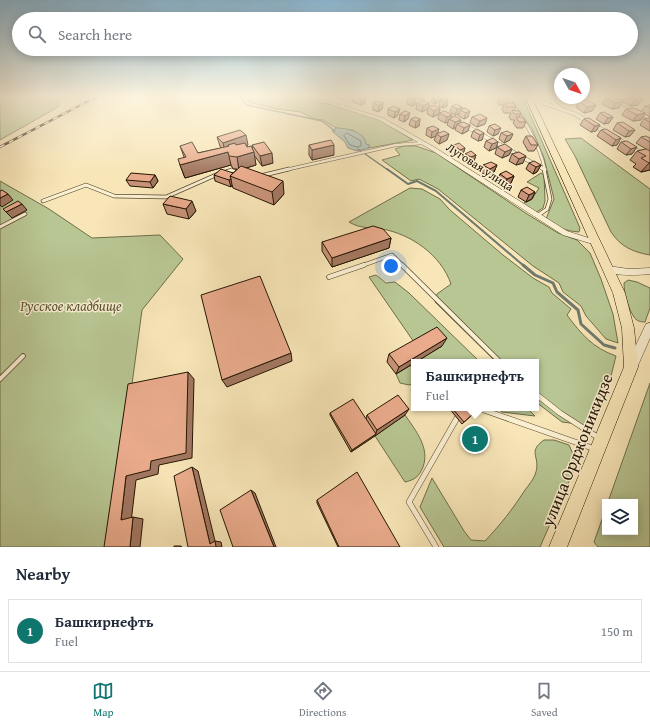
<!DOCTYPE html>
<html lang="en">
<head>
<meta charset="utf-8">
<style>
  :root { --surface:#fff; --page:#f2f2f3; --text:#1f2937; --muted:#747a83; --line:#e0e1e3; --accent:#0f766e }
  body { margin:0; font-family:"Gentium Book Plus",serif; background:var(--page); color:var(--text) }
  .controls { position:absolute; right:12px; bottom:12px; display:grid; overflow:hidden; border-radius:0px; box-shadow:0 2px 10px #0003 }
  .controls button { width:36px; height:36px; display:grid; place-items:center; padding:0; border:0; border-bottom:1px solid var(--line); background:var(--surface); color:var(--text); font:20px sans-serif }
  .compass { position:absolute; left:554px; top:68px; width:36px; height:36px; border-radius:50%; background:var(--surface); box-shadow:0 2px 10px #0003; rotate:130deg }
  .you { position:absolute; left:391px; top:266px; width:14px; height:14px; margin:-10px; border:3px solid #fff; border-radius:50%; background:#1a73e8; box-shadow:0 0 0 6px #1a73e833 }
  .badge { display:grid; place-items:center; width:26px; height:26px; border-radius:50%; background:var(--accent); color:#fff; font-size:13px; font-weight:700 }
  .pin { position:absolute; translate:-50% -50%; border:2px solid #fff; box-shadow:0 1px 4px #0006 }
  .popup { position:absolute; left:411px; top:359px; width:128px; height:52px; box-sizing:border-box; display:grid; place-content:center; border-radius:0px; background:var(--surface); filter:drop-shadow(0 1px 3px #0005); font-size:13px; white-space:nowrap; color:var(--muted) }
  .popup b { font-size:15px; color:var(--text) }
  .popup::after { content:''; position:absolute; left:50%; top:100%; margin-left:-8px; border:8px solid transparent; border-top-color:var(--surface) }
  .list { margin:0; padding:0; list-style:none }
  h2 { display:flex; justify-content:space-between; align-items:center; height:52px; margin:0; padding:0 16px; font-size:17px }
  h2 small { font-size:13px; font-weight:400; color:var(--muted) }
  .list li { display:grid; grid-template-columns:26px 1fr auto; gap:12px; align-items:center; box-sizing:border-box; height:64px; margin:0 8px 8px; padding:0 8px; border:1px solid var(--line); border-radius:0px }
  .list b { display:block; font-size:15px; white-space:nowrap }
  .list p { margin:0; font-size:13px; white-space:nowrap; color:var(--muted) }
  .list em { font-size:13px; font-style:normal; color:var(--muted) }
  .icon { flex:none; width:22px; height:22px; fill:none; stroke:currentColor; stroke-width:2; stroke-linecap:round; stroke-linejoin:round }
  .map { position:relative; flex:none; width:650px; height:547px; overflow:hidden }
  .search { position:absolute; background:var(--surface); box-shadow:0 2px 10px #0003; left:12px; right:12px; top:12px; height:44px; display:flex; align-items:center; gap:10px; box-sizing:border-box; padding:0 14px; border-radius:22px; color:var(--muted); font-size:15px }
  .sheet { height:124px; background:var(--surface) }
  nav { display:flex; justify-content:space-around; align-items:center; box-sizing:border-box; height:56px; border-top:1px solid var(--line); background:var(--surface); font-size:11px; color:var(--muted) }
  nav a { display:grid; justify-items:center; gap:2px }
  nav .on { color:var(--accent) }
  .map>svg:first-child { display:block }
  .green { fill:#b8c693; stroke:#6f6e4a }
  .water { fill:#a0bdb7; stroke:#6f7a6f }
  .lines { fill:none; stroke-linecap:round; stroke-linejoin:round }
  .shore { stroke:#636a5c; stroke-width:1 }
  .stream-far2 { stroke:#6f7a6f; stroke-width:1.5 }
  .stream-far1 { stroke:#6f7a6f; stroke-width:2 }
  .stream { stroke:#6f7a6f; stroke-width:3 }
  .service-far3-casing { stroke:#5a4a30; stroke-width:3.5 }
  .service-far2-casing { stroke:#5a4a30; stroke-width:4.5 }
  .service-far1-casing { stroke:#5a4a30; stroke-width:5.5 }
  .service-casing { stroke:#5a4a30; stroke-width:6 }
  .minor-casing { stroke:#5a4a30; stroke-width:1 }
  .tertiary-casing { stroke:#5a4a30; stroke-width:1 }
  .primary-casing { stroke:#261602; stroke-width:1 }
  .service-far3 { stroke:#faefd1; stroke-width:2.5 }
  .service-far2 { stroke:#faefd1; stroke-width:3 }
  .service-far1 { stroke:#faefd1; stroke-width:4 }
  .service { stroke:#faefd1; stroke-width:5 }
  .minor { fill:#faefd1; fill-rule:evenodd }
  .tertiary { fill:#faefd1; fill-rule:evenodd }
  .primary { fill:#f8e6b8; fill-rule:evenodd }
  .rail-casing { stroke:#261602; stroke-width:2.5 }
  .rail { stroke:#faefd1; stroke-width:1.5; stroke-dasharray:5; stroke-linecap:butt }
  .wall { fill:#c89378; stroke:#261602 }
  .shaded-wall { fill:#a37862; stroke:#261602 }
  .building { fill:#e9ab8c; stroke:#261602 }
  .labels { text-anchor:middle; stroke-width:3; stroke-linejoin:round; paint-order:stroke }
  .far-street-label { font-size:12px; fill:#261602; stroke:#faefd1 }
  .park-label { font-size:14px; font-style:italic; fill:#595435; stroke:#faefd1 }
  .near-street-label { font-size:17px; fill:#261602; stroke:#faefd1 }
</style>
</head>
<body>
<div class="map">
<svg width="650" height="547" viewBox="0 0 650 547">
  <rect width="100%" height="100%" fill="#f8e6b8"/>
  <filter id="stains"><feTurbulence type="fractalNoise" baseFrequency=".005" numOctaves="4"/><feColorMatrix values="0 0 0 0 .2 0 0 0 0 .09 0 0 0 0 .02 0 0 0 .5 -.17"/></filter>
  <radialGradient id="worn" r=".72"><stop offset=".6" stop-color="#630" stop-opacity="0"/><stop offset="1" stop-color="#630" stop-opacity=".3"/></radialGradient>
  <path class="green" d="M0,96H60L58,107L0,140Z
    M243,96H303L320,103L333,105L380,120L413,140L369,148V145H366L364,138L353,130L336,128L323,120L314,119L301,112L277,109L249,102Z
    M509,96H522L580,228L579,232C565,231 557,227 546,219L554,199L544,158L532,129Z
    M581,138L650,189V255C633,252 621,247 611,232L575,156L565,139Z
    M404,146H416L436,153L527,214L558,233L577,240L590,253L601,279L613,314L618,343L606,339L586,316L581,306L563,292L559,283L533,266L438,189L419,179L411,181L382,160L400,155L395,149Z
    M541,173L544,175L545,201L543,208L535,213L522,204L532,199L539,188L527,182Z
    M0,181L49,209L92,238L160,235L183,259L142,310L110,547H0Z
    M410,188L422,189L440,199L450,210L503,255L533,278L549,287L552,293L571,309L567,315C581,334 593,348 616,356L610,380L599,408L586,425L562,422L536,402V362H496L435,302L437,294L451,284C441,255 411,234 382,229C369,227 361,229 349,222Z
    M376,275L386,283L395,282L409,293L480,362H416L442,346L416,345L369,277Z
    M628,280L637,282L650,288V308L645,322C641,322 636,321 634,317C628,308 624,293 624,283Z
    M414,363V383L409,385L400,383L396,374Z
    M650,383V547H598L594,542L605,511V532H635V502H608Z
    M497,408H527L535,416L502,412Z
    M405,415C416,431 430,448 423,467C419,477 414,480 405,482L375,436Z
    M544,440H554L569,445L577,463L540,547H444L420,507L432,478L464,531L471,540L485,541C500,525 513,509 525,490C528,486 533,480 535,475C542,456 526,453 544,440Z"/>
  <path class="water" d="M336,128C346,128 365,132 366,144L369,145V148L357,151L348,148L345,142L332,131Z"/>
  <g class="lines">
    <path class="shore" d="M347,133L361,141V146L357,147L350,145L344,136Z"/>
    <path class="stream-far2" d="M239,96L247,105L322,121L335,131
      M358,149L388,170"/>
    <path class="stream-far1" d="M387,169L408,184L417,181L436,191L524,266"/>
    <path class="stream" d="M523,265L535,275L553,283L557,292L578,310L581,324L604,345L615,348"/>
    <defs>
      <path id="service-far3" d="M507,96C523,119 539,142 545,170
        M231,170H233
        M285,170L396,145L423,143"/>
      <path id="service-far2" d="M226,172L232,170L239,173
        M260,176L289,169
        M43,201L86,185L114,196L166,197L218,174
        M537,216L547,209L550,199L544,169
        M0,227L25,214
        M361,266L392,255L403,266"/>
      <path id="service-far1" d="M402,265L500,362
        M329,277L364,265
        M0,379L23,356"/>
      <path id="service" d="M536,394L560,413L599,438
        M478,408L595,449
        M466,411L476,408
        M436,547L409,502L457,418"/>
      <path id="minor" d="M305,96H310L341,105L354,96H358L344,106L383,118L434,147L567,231L598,241L599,243L596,245L563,235L430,149L379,120Z
        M394,96C410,95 438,107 451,117L447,118L420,104Z
        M520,96H548L546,97L529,99Z
        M553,96H557L554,99L555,102L562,107V109C556,109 551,104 550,99Z
        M607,96H612L650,117V120Z
        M460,123H464L547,169L546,170H542L460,125Z"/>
      <path id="tertiary" d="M527,97H531L577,113L650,156V161L573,115L527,99Z
        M608,266L629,269L650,268V274C640,275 609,277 604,269Z
        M650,323V338L636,370L632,371L628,370L627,366L628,362L646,324Z"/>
      <path id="primary" d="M525,96H531L625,293L634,328L638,367L567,547H549L624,367L622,328L613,293Z"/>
    </defs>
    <use href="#service-far3" class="service-far3-casing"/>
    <use href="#service-far2" class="service-far2-casing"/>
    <use href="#service-far1" class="service-far1-casing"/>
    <use href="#service" class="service-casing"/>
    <use href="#minor" class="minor-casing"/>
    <use href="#tertiary" class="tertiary-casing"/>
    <use href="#primary" class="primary-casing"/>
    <use href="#service-far3" class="service-far3"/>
    <use href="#service-far2" class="service-far2"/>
    <use href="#service-far1" class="service-far1"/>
    <use href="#service" class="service"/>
    <use href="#minor" class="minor"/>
    <use href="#tertiary" class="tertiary"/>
    <use href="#primary" class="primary"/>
    <defs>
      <path id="rail" d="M0,147L98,96"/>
    </defs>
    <use href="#rail" class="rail-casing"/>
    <use href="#rail" class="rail"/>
  </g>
  <path class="wall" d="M338,96H347V97L343,100L338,98Z
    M353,96L365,97V103L361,105L352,102Z
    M418,96H425V97L422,99L417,97Z
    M428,96H435L432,99L428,97Z
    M494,96H507L509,99L508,103L516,107L514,111L521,114L519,117L526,122L523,128H517L513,123L515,120H511L509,117L511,113H504L502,109L504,105H499L497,102L499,99L496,98Z
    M612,96L619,108L612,109L602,104L605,98Z
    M624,96H637L643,99L638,105L630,106L621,101Z
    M411,97L415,105L412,106L407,104L408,98Z
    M432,99L441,100H448L447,106L443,108L439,106L440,101L435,104L431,102Z
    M579,101L596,105L592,111L584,113L576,107Z
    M373,103H383L382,109L378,112L373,110Z
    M417,103H429L428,109L422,112L416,109Z
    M650,105V117L645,114L641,120L633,121L622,115L626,109L641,112L645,106Z
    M452,106L462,107V109L465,108L468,117L464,119L458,116L459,114L455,115L450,112Z
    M428,107L440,108L439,114L433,117L427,114Z
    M388,109H400L398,115L394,118L388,115Z
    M405,111L408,119L404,122L399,120L400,114Z
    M439,113L452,118L461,120L460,123L470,125L468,131L462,134L455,130L456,127L453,129L447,125L448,122L445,123L438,119Z
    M600,113L613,117L609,123L604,124L596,119Z
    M472,117L487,118L485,124L477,127L470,123Z
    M650,118V131L640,125L644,119Z
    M411,119H420L419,126L415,128L409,125Z
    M584,119L600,125L596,131L591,132L580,125Z
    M617,123L635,130L630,136L625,137L613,130Z
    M495,124L498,134L493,136L487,132L489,126Z
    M427,128L438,133L449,134L447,140L439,144L434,140L436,136L431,138L426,135Z
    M601,130L621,138L617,145L612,146L597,136Z
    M473,131L484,133L482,140L478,141L471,137Z
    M501,133L513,134L510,140L504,143L499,139Z
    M526,136L538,145L534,151H528L523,142Z
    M217,137L248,145H246L247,147L253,152L252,145L273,163L262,166L254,155L256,165L246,168L284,194L274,205L233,188L232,185L231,187L215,181L214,175L233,173L237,169H233L231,165L185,178L180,165L184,157L180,146L198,153L221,148L220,146Z
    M641,137L650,138V151H649H650V170L641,172L633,167L636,164L630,160L637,151L646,149L636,143Z
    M486,141L498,142L496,148L489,151L484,147Z
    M621,142L637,147L632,154L626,155L617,149Z
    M309,145L334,155L312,160L309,155Z
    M454,145L465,148L463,154L457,156L452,152Z
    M497,147L512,149L509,155L502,158L495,154Z
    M519,152L523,163L516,165L509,161L512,154Z
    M465,154L476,155L474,161L468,164L463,160Z
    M529,163L541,165L537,172L533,174L526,169Z
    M483,165H497L494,172L487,176L481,172Z
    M500,174L514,176L511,183L504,186L497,181Z
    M155,175L158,181L153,188L130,186L126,180Z
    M521,190L535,192L532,199L526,202L518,197Z
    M163,204L196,211L189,219L167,214Z
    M391,238L389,248L332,267L322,251V242Z
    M442,346L414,362V363L396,374L387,362L389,354Z
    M449,408H468L473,414L462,424Z
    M330,413L366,419L367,415H405L351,452L330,415Z
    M317,500L400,547H338L317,503Z"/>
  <path class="shaded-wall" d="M344,96H347V97L343,100Z
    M423,96H425V97L422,99Z
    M365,97V103L361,105V99Z
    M441,98L440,101L435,104L436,101Z
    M416,99L415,105L412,106L413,100Z
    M643,99L638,105L630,106L635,100Z
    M448,100L447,106L443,108L444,102Z
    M623,102L619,108L612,109L616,103Z
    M383,103L382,109L378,112L379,106Z
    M429,103L428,109L422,112L423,106Z
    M596,105L592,111L584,113L587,107Z
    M462,107L461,111L460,110L459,114L455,115L457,109Z
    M440,108L439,114L433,117L434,111Z
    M400,109L398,115L394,118L395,112Z
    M470,111L468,117L464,119L466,113Z
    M410,113L408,119L404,122L405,116Z
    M645,113L641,120L633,121L637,115Z
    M452,115L451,120L449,119L448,122L445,123L447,117Z
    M613,117L609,123L604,124L608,118Z
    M487,118L485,124L477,127L480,121Z
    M420,119L419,126L415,128L416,122Z
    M461,120L459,125L457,124L456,127L453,129L455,122Z
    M470,125L468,131L462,134L464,128Z
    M600,125L596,131L591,132L595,126Z
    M501,128L498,134L493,136L495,130Z
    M439,129L437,135L436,134V136L431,138L432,132Z
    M635,130L630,136L625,137L629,131Z
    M484,133L482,140L478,141L480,135Z
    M449,134L447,140L439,144L441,137Z
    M513,134L510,140L504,143L507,136Z
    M246,135L248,145L230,151L229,146L228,145L230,151L225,152L223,143Z
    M621,138L617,145L612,146L616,140Z
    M498,142L496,148L489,151L492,144Z
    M334,145V155L312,160V150Z
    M637,147L632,154L626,155L631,149Z
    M465,148L463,154L457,156L460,150Z
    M512,149L509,155L502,158L505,152Z
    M228,152L231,165L185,178L180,165Z
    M254,152L256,165L239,170L237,157Z
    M272,153L273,163L262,166L260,156Z
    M476,155L474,161L468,164L471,157Z
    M526,156L523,163L516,165L519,159Z
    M650,162V170L641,172L649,163Z
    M497,165L494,172L487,176L490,169Z
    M541,165L537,172L533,174L536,167Z
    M155,175L158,181L153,188L150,182Z
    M514,176L511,183L504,186L507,179Z
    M231,179L232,185L231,187L229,180Z
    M283,181L284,194L274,205L272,192Z
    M535,192L532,199L526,202L529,195Z
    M8,194L13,200L2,207L0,205V198Z
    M192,201L196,211L189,219L186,209Z
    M22,204L27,210L12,218L6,212Z
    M391,238L389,248L332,267V258Z
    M447,338L442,346L416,362H414V363L396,374L399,367Z
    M291,353L292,361L227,387L222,380Z
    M188,372L194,379L192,458L159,465L158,474L136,480L131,522L121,520L126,476Z
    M409,409L405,415L375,436L377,430Z
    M376,434L375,436L351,452L352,450Z
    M192,467L198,471L215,541L221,542L222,547H216L210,544Z
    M251,490L255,493L276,547H274Z
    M133,517L143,519L140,547H130Z
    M174,546H181L182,547H174Z"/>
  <path class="building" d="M353,96H361L365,97L361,99Z
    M500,96H507L509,99H501Z
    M612,96L623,102L616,103L605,98Z
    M627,96H637L643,99L635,100Z
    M411,97L416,99L413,100L408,98Z
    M437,97L441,98L436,101L432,99Z
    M444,98L448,100L444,102L440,100Z
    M423,100L429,103L423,106L417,103Z
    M587,100L596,105L587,107L579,101Z
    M377,101L383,103L379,106L373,103Z
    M505,103H513L516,107H507Z
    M457,104L462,107L457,109L452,106Z
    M434,105L440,108L434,111L428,107Z
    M650,105V108L645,106Z
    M393,106L400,109L395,112L388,109Z
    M465,108L470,111L466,113L460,110Z
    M634,108L645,113L637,115L626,109Z
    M512,110L519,111L521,114H514Z
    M405,111L410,113L405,116L400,114Z
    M445,111L452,115L447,117L439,113Z
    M604,112L613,117L608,118L600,113Z
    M480,114L487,118L480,121L472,117Z
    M455,116L461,120L455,122L449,119Z
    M415,117L420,119L416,122L411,119Z
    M516,117H522L526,122H519Z
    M589,118L600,125L595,126L584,119Z
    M650,118V122L644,119Z
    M463,122L470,125L464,128L457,124Z
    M623,122L635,130L629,131L617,123Z
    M495,124L501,128L495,130L489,126Z
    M433,126L439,129L432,132L427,128Z
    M477,129L484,133L480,135L473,131Z
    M606,129L621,138L616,140L601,130Z
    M240,130L246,135L223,143L217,137Z
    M444,131L449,134L441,137L436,134Z
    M507,131L513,134L507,136L501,133Z
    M526,136H532L538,145H531Z
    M646,136L650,138V142L641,137Z
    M493,138L498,142L492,144L486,141Z
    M331,140L334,145L312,150L309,145Z
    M627,141L637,147L631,149L621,142Z
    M192,142L198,153L229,146L228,145L235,143L236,145L245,143L247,147L251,146L254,152L237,157L229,156L228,152L180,165L178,159L186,157L180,146Z
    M264,142L272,153L260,156L252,145Z
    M459,143L465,148L460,150L454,145Z
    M505,144L512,149L505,152L497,147Z
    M646,149L650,151V162L649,163L641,158L646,156L637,151Z
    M471,151L476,155L471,157L465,154Z
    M519,152L526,156L519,159L512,154Z
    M534,161L541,165L536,167L529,163Z
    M491,162L497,165L490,169L483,165Z
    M241,166L283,181L272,192L230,176Z
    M221,169L233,173L230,176L231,179L229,180L214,175Z
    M506,171L514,176L507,179L500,174Z
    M131,173L155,175L150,182L126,180Z
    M527,187L535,192L529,195L521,190Z
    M2,190L8,194L0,198V191Z
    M170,196L192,201L186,209L163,204Z
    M18,201L22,204L6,212L3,209Z
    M373,226L383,229L391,238L332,258L322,242Z
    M260,276L291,353L222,380L201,295Z
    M437,327L447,338L399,367L389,354Z
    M188,372L186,453L151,461L150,470L126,476L121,520L133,517L130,547H104L128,384Z
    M398,395L409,409L377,430L367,415Z
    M353,399L376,434L352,450L330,413Z
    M452,408H468L473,414L464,422Z
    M192,467L210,544L215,541L216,547H188L174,476Z
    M357,472L400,547H339L317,500Z
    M251,490L274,547H233L220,510Z"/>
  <linearGradient id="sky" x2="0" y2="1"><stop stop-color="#8bb8d4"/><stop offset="0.56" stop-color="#fcf4df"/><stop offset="1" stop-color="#fcf4df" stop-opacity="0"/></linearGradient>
  <rect width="650" height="172" fill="url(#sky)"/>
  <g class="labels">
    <g class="far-street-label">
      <text transform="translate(480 167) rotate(33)" y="4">Луговая улица</text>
    </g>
    <g class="park-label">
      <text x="71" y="311">Русское кладбище</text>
    </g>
    <g class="near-street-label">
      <text transform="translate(577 450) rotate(-68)" y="6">улица Орджоникидзе</text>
    </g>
  </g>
  <rect width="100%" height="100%" filter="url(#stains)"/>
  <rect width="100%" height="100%" fill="url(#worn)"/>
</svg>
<div class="controls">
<button><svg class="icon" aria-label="layers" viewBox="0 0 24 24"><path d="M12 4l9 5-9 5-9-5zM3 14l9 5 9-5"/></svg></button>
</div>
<svg class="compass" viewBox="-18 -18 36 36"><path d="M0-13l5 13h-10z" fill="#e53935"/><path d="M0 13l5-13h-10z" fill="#747a83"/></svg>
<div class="you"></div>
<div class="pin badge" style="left:475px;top:439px">1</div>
<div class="popup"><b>Башкирнефть</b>Fuel</div>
<div class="search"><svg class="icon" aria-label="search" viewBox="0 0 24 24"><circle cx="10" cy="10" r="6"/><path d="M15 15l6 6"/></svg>Search here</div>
</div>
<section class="sheet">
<h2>Nearby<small></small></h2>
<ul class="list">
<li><span class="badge">1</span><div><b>Башкирнефть</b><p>Fuel</p></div><em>150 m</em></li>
</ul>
</section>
<nav>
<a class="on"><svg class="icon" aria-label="map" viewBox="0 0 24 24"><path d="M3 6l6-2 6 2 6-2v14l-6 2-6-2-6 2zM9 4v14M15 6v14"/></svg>Map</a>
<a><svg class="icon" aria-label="directions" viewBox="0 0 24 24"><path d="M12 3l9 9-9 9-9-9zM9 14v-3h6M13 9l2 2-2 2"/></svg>Directions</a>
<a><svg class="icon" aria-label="saved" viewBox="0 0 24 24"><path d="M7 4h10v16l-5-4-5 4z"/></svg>Saved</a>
</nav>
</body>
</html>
